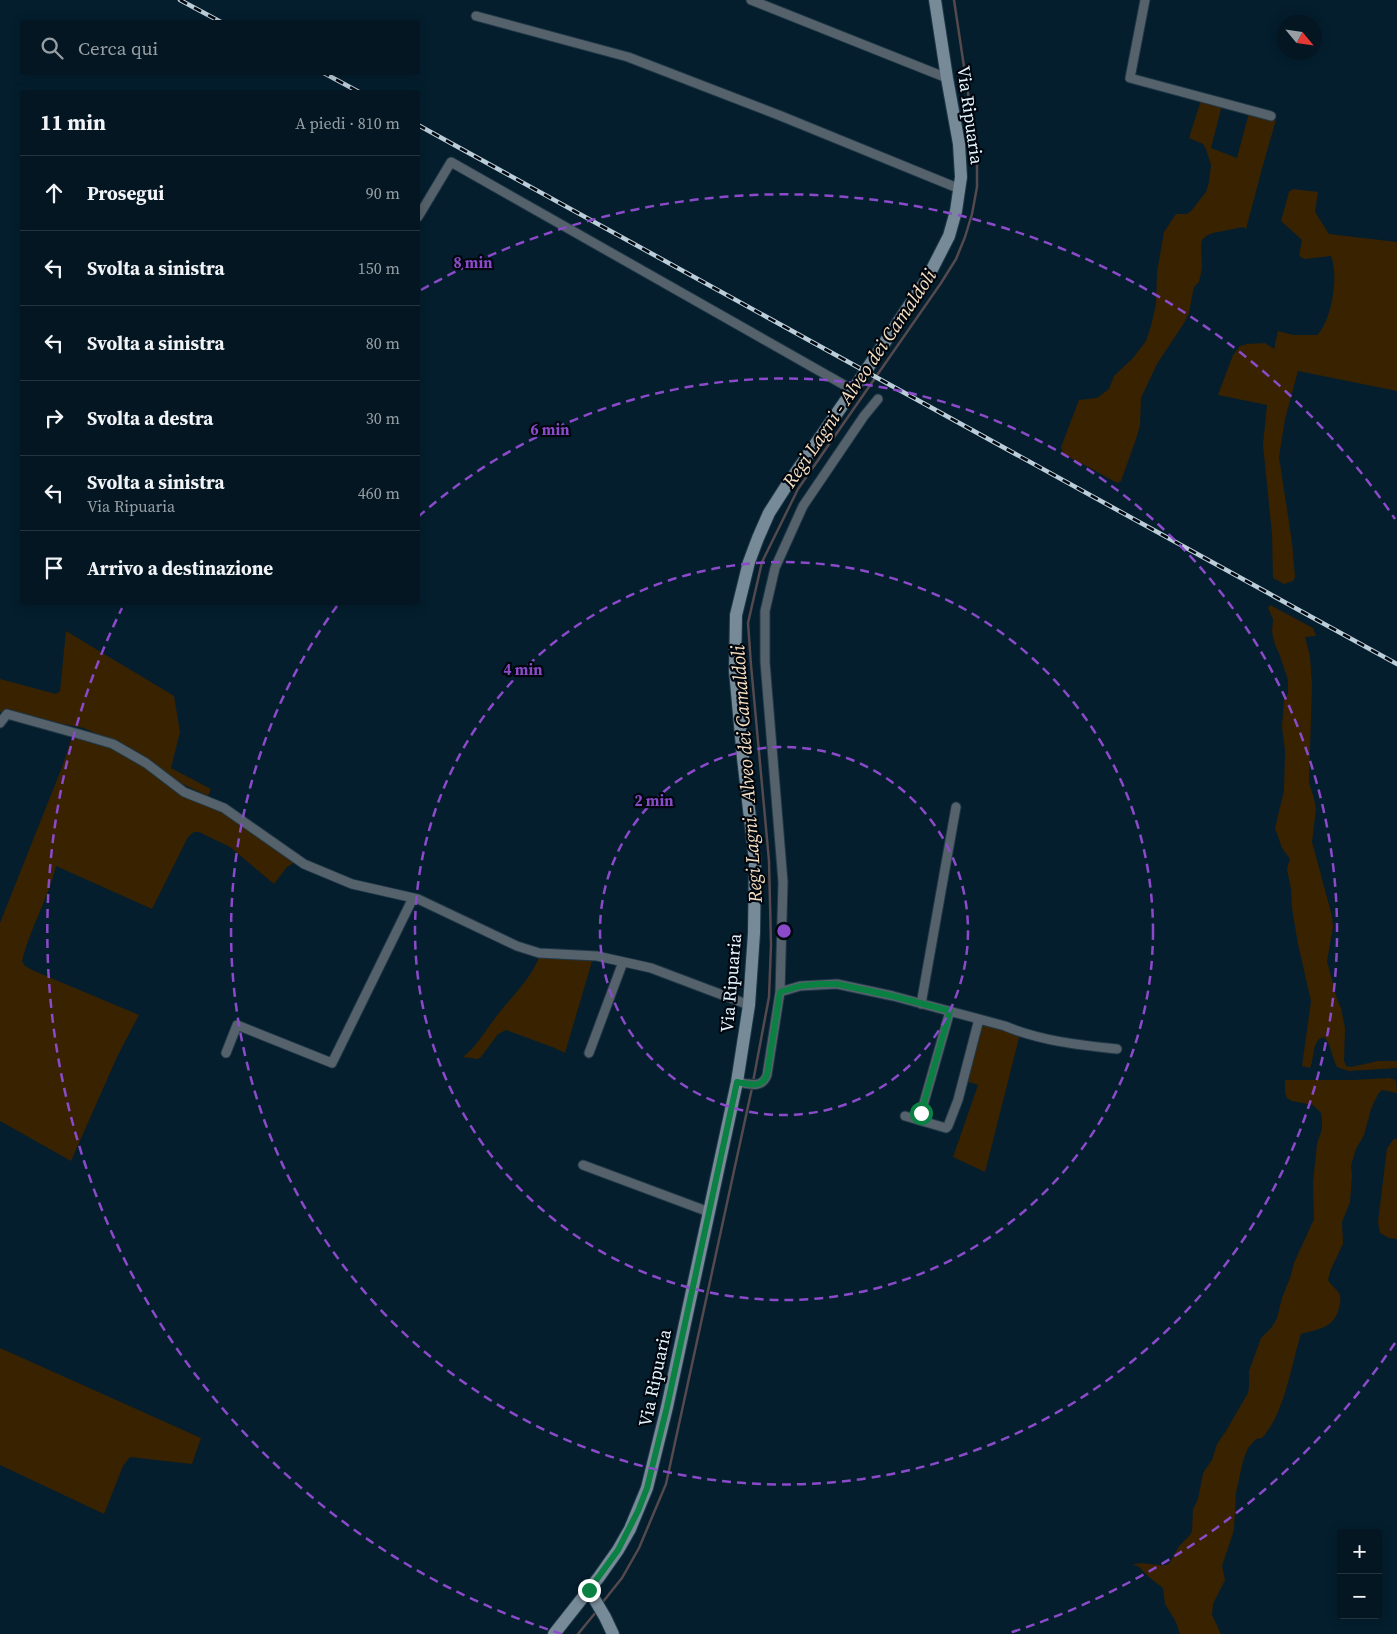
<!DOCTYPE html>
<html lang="it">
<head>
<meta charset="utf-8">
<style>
  :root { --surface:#031622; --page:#0d1f2a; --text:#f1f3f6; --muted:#979fa5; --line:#243540 }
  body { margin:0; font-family:"Source Serif 4",serif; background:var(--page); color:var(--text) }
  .controls { position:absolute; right:15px; bottom:15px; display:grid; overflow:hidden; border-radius:5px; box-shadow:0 2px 12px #0003 }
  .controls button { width:45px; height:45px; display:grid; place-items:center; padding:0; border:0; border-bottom:1px solid var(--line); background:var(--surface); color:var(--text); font:25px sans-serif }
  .compass { position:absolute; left:1277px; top:15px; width:45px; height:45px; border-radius:50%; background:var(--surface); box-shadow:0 2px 12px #0003; rotate:119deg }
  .stop { position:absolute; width:15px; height:15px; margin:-11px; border:4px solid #0b8043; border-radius:50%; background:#fff }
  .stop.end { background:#0b8043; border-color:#fff; box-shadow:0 1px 5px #0008 }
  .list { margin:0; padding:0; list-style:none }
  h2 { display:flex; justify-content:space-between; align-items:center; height:65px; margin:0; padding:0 20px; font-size:21px }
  h2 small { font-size:16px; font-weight:400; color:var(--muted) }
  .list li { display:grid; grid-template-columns:32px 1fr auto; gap:15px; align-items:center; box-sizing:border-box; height:75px; padding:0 20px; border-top:1px solid var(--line) }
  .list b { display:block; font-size:19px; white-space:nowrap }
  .list p { margin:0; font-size:16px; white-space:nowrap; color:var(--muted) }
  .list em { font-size:16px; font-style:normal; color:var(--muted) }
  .icon { flex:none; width:28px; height:28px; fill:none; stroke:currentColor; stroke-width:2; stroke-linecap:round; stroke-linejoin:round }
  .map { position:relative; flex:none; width:1397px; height:1634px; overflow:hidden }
  .search { position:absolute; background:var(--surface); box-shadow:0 2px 12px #0003; left:20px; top:20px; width:400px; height:55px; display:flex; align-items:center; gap:12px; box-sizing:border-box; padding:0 18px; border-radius:5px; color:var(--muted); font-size:19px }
  .panel { position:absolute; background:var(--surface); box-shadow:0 2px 12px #0003; left:20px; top:90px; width:400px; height:515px; border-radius:5px }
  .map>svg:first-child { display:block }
  .green { fill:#392200 }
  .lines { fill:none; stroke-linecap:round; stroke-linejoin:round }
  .stream { stroke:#54494c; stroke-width:2.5 }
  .street-casing { stroke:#1f3847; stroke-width:11 }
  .secondary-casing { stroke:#1f3847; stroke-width:14 }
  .street { stroke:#56626b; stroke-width:9 }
  .secondary { stroke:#778a98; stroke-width:12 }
  .rail-casing { stroke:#bbcdd9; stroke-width:4.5 }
  .rail { stroke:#01070e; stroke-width:2.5; stroke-dasharray:8; stroke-linecap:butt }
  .route { stroke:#0b8043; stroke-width:6 }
  .ring { fill:none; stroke:#8b4ac9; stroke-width:2.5; stroke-dasharray:9 6 }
  .labels { text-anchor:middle; stroke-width:4.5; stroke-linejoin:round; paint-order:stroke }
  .street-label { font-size:18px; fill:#e4f4ff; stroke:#01070e }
  .water-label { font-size:19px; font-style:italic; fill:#f9e0c2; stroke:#01070e }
  .centre { fill:#8b4ac9; stroke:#01070e; stroke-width:2.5 }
  .ring-label { font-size:15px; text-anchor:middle; font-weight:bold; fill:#8b4ac9; stroke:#01070e; stroke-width:4.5; stroke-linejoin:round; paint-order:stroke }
</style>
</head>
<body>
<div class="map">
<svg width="1397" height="1634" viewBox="0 0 1397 1634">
  <rect width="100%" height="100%" fill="#041e2e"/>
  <path class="green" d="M1201,100L1222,105L1211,148L1237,158L1249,113L1276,120L1263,165L1246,229L1243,227L1213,233L1206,236L1202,240L1201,245L1202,268L1199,282L1194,287L1192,296L1189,313L1184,323L1157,364L1141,398L1140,425L1136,439L1121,481L1117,483L1092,469L1063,454L1061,447L1079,400L1097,398L1109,389L1114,376L1133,358L1146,341L1151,326L1156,304L1157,272L1164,232L1176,214H1187L1191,211L1206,192L1209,182L1211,165L1206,149L1203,144L1189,138Z
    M1293,189L1318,192L1315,212L1329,234L1397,242V391L1298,371L1285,419L1279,457L1292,542L1295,577L1293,581L1284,584L1273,578L1272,534L1263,445L1267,405L1218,395L1233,355L1240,346L1247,344L1265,343L1274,349L1278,331L1293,335H1317C1332,321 1339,275 1331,256L1305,259L1299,256L1302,240L1281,221L1289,192Z
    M1270,605L1313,628L1316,636L1305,637L1310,656L1312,685L1309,783L1314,798L1316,809L1312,842L1332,916L1333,927L1327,961L1337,999L1341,1008L1345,1028L1344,1061L1346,1066L1351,1067L1378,1061H1397V1068L1349,1071L1337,1067C1332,1058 1331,1043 1324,1037C1311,1040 1315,1058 1310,1068L1302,1066L1311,1001L1298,944L1292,908L1291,889L1287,869L1290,859L1282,848L1275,828L1284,791L1285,751L1282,727L1284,700L1288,694V680L1279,653L1275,645L1272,632L1273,619L1268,608Z
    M66,631L174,696L180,732L171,768L211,789L208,796L180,783L128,749L84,728L0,712V679L56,694L60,691Z
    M74,731L91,735L232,816L297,861L287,867L274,884L230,847L199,832H194L188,837L152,909L56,866C48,899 30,928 22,961L25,966L32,970L139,1015L117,1057L71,1161L0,1121V923L62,767Z
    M540,955L593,958L565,1053L552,1047L506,1030L498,1034L481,1057L478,1059L463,1057C476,1047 483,1034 493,1021C509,998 530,982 540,955Z
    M981,1023L1020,1034L985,1172L953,1157L978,1085L966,1081Z
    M1389,1078L1396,1080L1397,1093L1382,1090L1378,1094L1371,1109L1364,1135L1356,1149L1351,1165L1352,1176L1350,1202L1342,1222L1343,1244L1331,1269L1328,1280C1331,1286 1339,1290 1340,1296C1341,1300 1340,1305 1339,1308C1334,1328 1319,1329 1301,1334C1291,1365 1285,1413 1262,1438L1256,1439L1248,1448L1243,1461L1236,1493L1234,1530L1222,1566L1225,1580L1213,1604L1212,1615L1221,1634H1180L1176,1622L1165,1604L1163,1588L1150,1578L1138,1566L1132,1565C1145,1560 1156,1568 1169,1564L1179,1546L1190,1535L1192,1531L1193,1509L1198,1499L1203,1473L1212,1460L1217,1444L1226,1431L1248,1393L1249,1387V1371L1261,1338L1272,1327L1277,1318L1282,1298L1290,1278L1294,1263L1314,1219L1313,1182L1317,1144L1322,1129V1118L1321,1113L1313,1105L1292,1101L1287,1098L1285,1093V1080H1353Z
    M1394,1139H1397V1239L1389,1238L1380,1233L1378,1222L1387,1148Z
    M0,1348L201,1438L192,1464L130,1457L123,1466L104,1514L0,1465Z"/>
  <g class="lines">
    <path class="stream" d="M753,1082L769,997L771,945L769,861L751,665L748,623L762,562L798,489L941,283L956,259L965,237L972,214L977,187V153L954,0
      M602,1603L622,1578L639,1548L666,1484L752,1088
      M578,1634L596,1612"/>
    <defs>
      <path id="street" d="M751,0L947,78
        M1145,0L1130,78L1271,116
        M476,16L628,57L781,116L960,189
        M418,217L451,162L853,390
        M0,723L7,714L86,736L113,744L146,763L184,792L224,808L304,864L352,884L418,899L517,946L539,953L597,956L651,968L749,1005
        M780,992L800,986L837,984L893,996L1005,1026C1041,1041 1079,1045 1117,1049
        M921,1004L956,807
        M226,1053L237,1025L332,1063L413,898
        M589,1053L623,962
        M737,1082C749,1084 762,1089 767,1075L780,992L783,882L765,662V611L775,568L803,506L864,416L878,399
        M921,1113L950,1011
        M905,1116L946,1128L948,1126L958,1100L979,1019
        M583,1165L709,1212"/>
      <path id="secondary" d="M589,1590L605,1617L613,1634
        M554,1634L599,1577L618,1550L630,1529L647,1488L667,1407L737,1082L749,1005L754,933L755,861L743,758L735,671L736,615L749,562L758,538L769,513L785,488L853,390L927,279L949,236L956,211L961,177L959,144L947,78L935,0"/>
    </defs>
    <use href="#street" class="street-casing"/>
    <use href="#secondary" class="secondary-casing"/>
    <use href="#street" class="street"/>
    <use href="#secondary" class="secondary"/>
    <defs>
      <path id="rail" d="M180,0L221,22
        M322,72L359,92
        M418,125L1397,664"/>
    </defs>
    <use href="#rail" class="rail-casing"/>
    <use href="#rail" class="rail"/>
  </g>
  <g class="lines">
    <path class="route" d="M589,1590L618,1550L638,1511L647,1488L667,1407L737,1082C749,1084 761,1089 767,1075L780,992L800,986L820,984H837L893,996L950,1011L921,1113"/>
  </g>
  <g class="ring">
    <circle cx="784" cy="931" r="184"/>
    <circle cx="784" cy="931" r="369"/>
    <path d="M418 517A553 553 0 1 1 337 606"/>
    <path d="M1395 1343A737 737 0 0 1 1006 1634M562 1634A737 737 0 0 1 122 608M421 290A737 737 0 0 1 1395 519"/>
  </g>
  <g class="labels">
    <g class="street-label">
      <text transform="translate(970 115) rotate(82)" y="6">Via Ripuaria</text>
      <text transform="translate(731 983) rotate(-85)" y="6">Via Ripuaria</text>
      <text transform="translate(655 1378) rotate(-78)" y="6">Via Ripuaria</text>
    </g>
    <g class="water-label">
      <text transform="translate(859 378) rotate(-56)" y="7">Regi Lagni - Alveo dei Camaldoli</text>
      <text transform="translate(746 774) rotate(-94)" y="7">Regi Lagni - Alveo dei Camaldoli</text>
    </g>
  </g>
  <circle cx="784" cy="931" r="8" class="centre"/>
  <g class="ring-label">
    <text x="473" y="268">8 min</text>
    <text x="550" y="435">6 min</text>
    <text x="523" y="675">4 min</text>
    <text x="654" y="806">2 min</text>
  </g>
</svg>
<div class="controls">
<button>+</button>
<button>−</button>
</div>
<svg class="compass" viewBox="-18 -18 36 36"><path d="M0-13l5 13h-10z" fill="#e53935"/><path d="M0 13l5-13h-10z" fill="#979fa5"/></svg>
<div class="stop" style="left:921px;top:1113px"></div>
<div class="stop end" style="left:589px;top:1590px"></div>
<div class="search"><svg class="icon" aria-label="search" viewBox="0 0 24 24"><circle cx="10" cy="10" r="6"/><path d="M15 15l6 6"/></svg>Cerca qui</div>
<section class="panel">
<h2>11 min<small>A piedi · 810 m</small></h2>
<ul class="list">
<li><svg class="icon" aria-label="ahead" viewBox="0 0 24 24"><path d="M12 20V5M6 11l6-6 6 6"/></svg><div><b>Prosegui</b></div><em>90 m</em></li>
<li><svg class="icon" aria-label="left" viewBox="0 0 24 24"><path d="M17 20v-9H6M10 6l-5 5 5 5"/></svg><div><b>Svolta a sinistra</b></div><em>150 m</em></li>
<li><svg class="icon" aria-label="left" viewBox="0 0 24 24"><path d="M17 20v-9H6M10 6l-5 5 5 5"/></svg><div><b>Svolta a sinistra</b></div><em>80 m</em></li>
<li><svg class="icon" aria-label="right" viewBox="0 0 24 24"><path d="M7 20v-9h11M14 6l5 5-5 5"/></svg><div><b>Svolta a destra</b></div><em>30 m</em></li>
<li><svg class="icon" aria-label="left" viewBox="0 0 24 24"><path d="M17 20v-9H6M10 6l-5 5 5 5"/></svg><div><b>Svolta a sinistra</b><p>Via Ripuaria</p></div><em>460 m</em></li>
<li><svg class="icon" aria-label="arrive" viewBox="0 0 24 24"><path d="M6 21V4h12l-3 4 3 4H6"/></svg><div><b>Arrivo a destinazione</b></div></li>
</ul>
</section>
</div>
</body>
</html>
